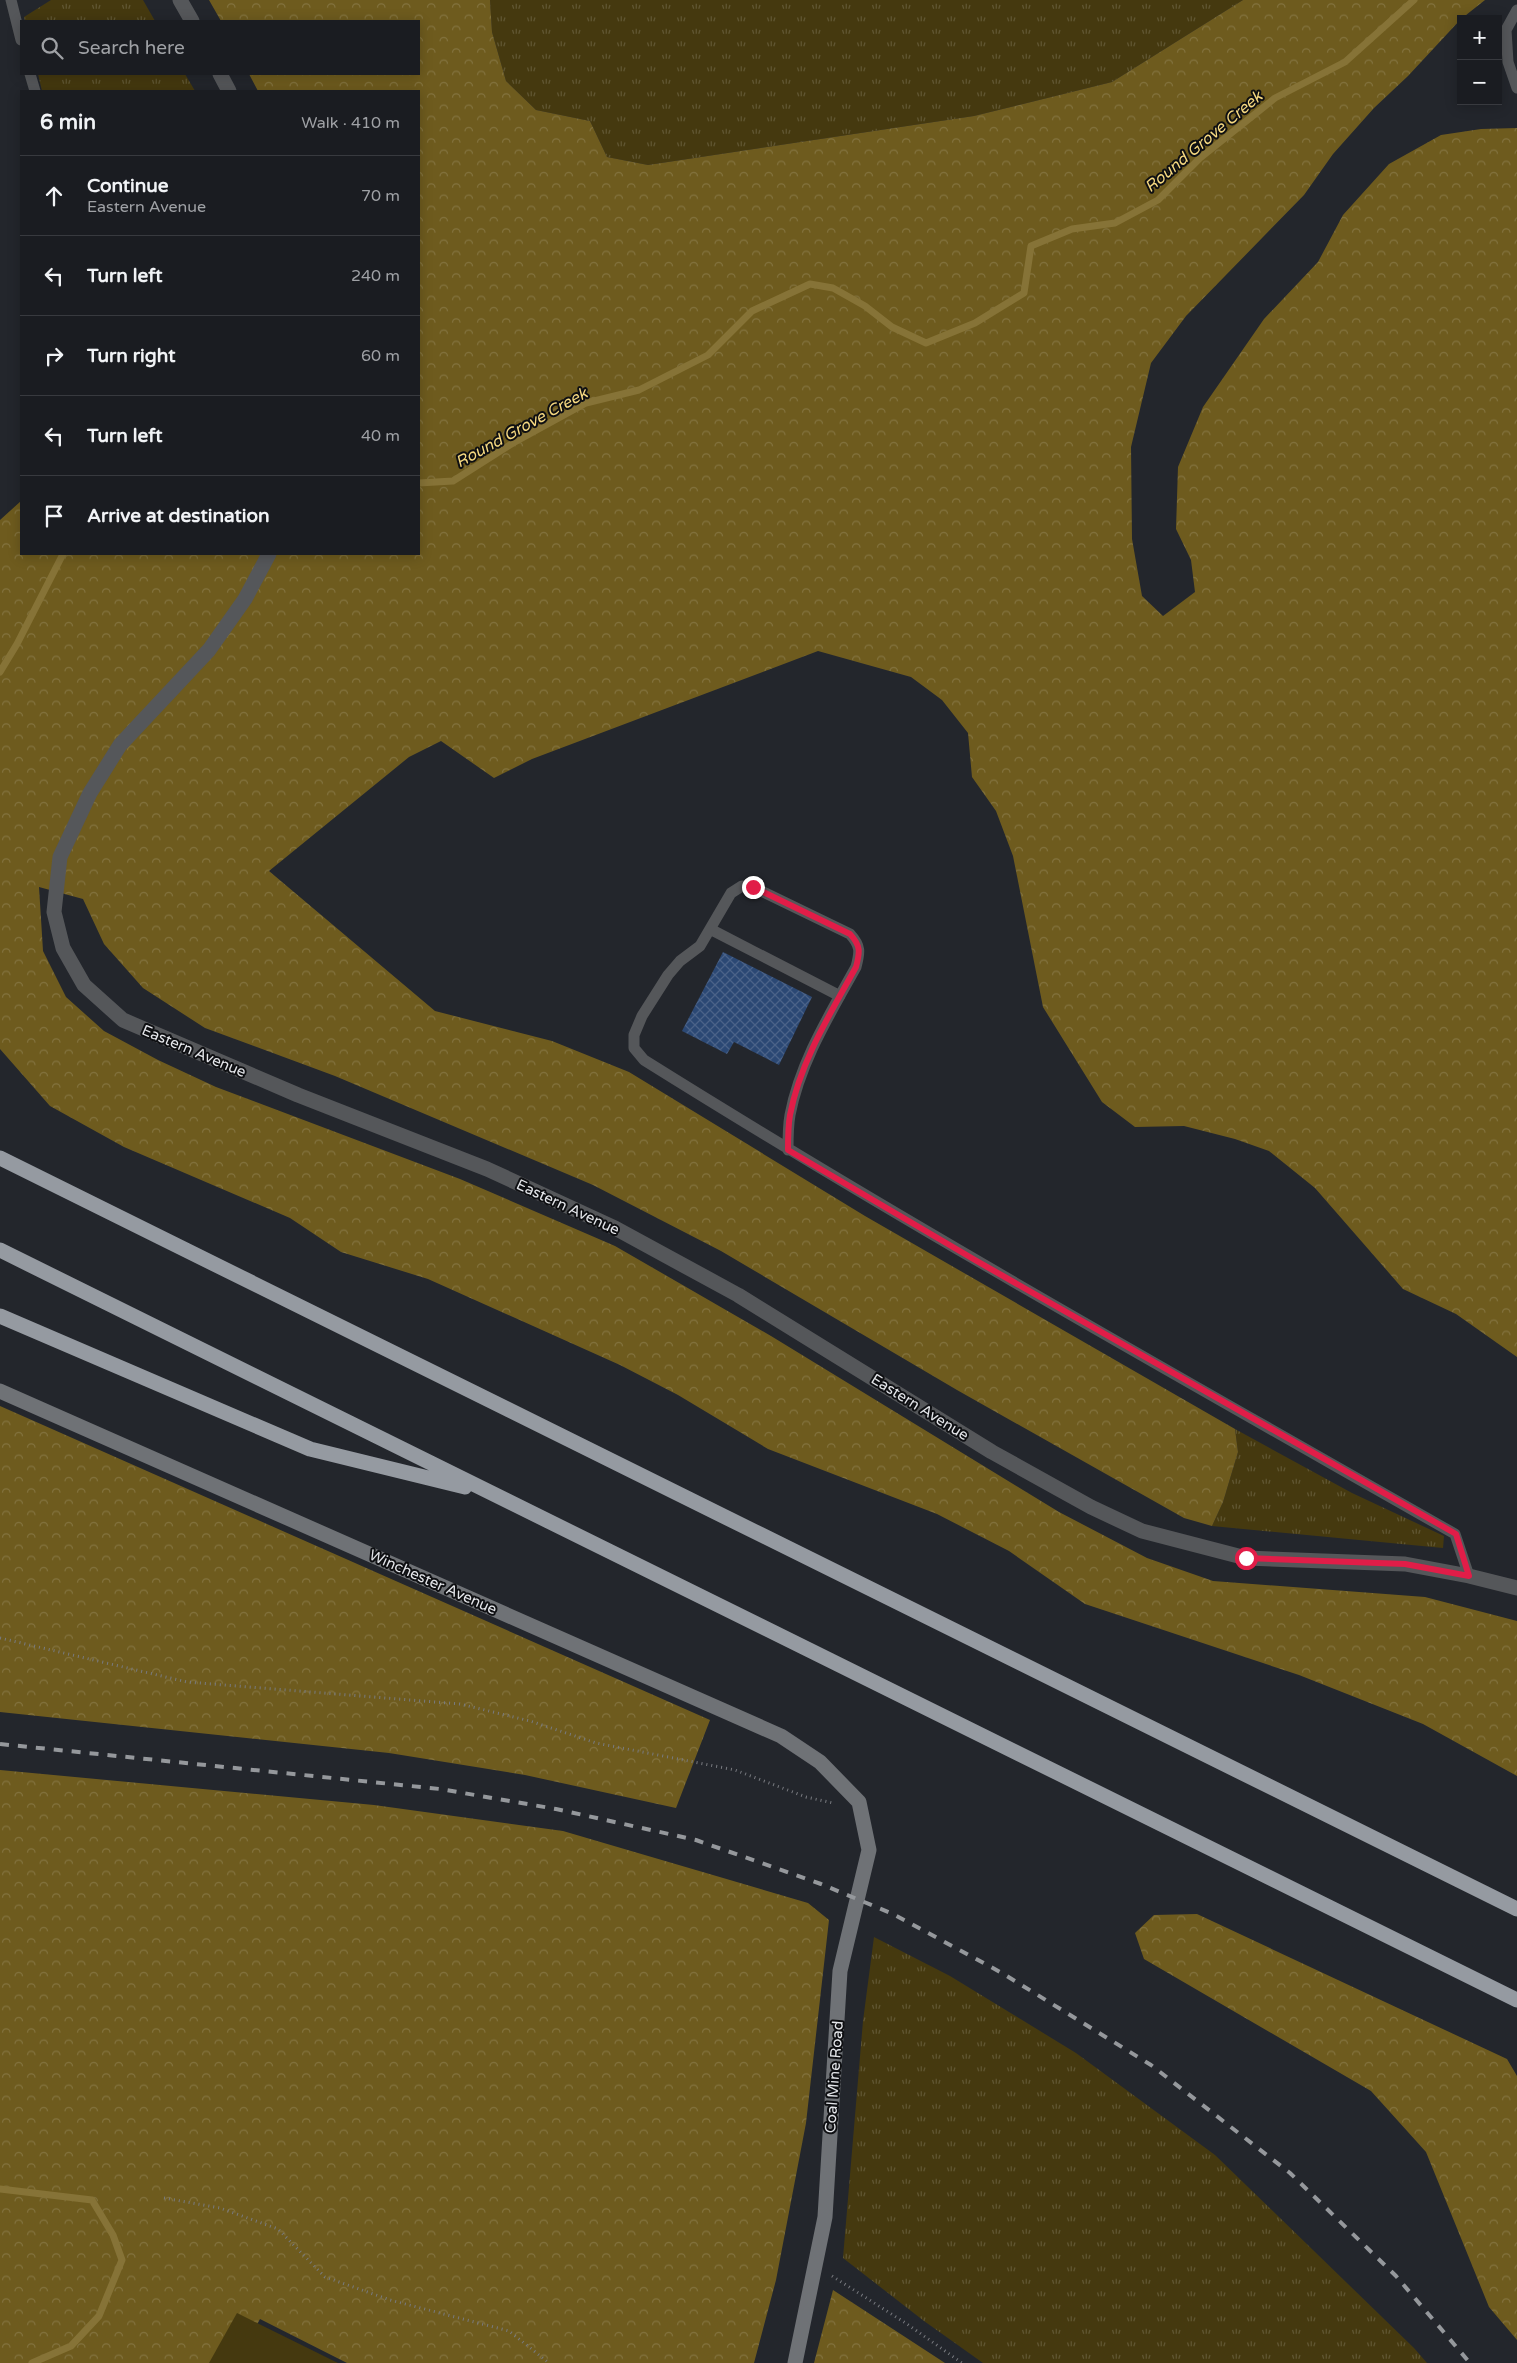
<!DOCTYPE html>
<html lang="en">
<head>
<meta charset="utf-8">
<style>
  :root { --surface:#1a1c21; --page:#27292e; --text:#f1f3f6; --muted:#9fa1a5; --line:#383a3f }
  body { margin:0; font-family:"Varela Round",sans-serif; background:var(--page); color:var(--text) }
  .controls { position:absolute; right:15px; top:15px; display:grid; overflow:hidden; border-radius:0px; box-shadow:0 2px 12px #0003 }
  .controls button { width:45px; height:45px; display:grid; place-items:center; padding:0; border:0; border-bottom:1px solid var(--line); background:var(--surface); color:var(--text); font:25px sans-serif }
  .stop { position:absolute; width:15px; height:15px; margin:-11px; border:4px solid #e11d48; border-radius:50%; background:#fff }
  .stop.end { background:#e11d48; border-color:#fff; box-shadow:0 1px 5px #0008 }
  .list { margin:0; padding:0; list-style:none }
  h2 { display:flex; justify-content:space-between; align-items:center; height:65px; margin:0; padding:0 20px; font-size:21px }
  h2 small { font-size:16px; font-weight:400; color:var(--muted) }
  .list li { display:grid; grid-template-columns:32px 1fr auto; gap:15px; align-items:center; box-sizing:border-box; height:80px; padding:0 20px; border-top:1px solid var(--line) }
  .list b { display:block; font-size:19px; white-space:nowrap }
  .list p { margin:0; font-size:16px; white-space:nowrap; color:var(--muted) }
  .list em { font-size:16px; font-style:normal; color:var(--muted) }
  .icon { flex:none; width:28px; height:28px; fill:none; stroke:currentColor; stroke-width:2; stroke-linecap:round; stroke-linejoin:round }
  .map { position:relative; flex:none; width:1517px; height:2363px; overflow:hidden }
  .search { position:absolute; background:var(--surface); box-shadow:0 2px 12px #0003; left:20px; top:20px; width:400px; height:55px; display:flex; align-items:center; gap:12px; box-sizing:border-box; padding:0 18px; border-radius:0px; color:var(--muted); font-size:19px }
  .panel { position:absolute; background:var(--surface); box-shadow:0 2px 12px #0003; left:20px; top:90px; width:400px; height:465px; border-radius:0px }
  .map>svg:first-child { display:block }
  .grass { fill:url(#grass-tufts) }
  .forest { fill:url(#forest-crowns) }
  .pitch { fill:#45390f }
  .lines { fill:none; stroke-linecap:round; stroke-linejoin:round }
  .stream { stroke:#867337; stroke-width:7 }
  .building { fill:url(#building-cross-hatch) }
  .path { stroke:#797b80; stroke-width:3; stroke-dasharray:1 4; stroke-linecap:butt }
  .lane { stroke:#55575a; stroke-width:11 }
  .street { stroke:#55575a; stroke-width:15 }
  .secondary { stroke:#6f7276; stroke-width:15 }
  .highway { stroke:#959aa1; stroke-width:15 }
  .rail { stroke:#95989c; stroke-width:4; stroke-dasharray:9 9; stroke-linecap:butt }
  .route { stroke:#e11d48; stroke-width:6 }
  .labels { text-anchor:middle; stroke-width:4; stroke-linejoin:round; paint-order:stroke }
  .street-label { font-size:15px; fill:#e4e6ea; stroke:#0e0f12 }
  .water-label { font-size:16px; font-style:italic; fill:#f6d981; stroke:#0e0f12 }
</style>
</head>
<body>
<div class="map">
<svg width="1517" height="2363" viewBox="0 0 1517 2363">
  <defs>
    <pattern id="grass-tufts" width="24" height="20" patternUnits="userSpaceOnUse" patternTransform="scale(1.25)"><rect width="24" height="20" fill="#45390f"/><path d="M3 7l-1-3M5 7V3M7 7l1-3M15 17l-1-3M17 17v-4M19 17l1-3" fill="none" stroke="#605632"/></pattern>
    <pattern id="forest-crowns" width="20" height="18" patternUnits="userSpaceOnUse" patternTransform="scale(1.25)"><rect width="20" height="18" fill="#6e5b1e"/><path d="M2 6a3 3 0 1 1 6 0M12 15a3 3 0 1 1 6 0" fill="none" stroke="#83733f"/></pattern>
    <pattern id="building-cross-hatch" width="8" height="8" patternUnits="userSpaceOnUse" patternTransform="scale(1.25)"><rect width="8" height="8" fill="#2b4874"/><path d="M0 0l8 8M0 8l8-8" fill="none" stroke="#4a6288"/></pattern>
  </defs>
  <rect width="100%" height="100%" fill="#23262c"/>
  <path class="grass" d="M51,0H143L155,21H25L24,17Z
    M490,0H1243L1112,82L974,116L648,165L607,157L590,121L536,110L506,81L492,32Z
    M38,74H185L195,91H42Z
    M1235,1429L1352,1493L1444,1536L1443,1548L1212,1526L1223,1502L1238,1452Z
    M874,1937L950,1976L1076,2053L1215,2155L1414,2348L1427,2363H983L924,2321L843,2258L863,2021Z"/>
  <path class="forest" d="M209,0H490L492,32L506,81L536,110L590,121L607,157L648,165L974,116L1112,82L1243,0H1485L1461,19L1408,76L1374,108L1333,154L1304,195L1186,316L1151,363L1131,447L1132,539L1142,596L1163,616L1195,592L1191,560L1176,529L1178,467L1203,407L1264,319L1318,262L1343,215L1389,164L1441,135L1481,129L1517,128V1357L1456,1314L1403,1289L1315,1188L1269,1151L1235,1139L1184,1126L1135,1127L1102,1102L1043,1007L1013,856L996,811L972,777L968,733L942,700L911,677L818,651L532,759L494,778L441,741L409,757L269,871L435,1011L552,1041L629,1072L865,1216L1235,1429L1238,1452L1223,1502L1212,1526L1184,1518L957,1390L721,1251L593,1185L335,1076L205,1028L143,988L104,944L83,899L39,887L43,951L66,997L104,1031L158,1060L216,1087L460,1179L615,1246L771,1336L1059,1512L1147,1558L1213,1581L1425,1597L1517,1621V1776L1423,1724L1299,1675L1085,1604L1009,1551L937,1514L768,1449L678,1395L620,1365L428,1279L341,1252L290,1218L124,1147L50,1106L0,1049V520L21,501V554H419V91H258L249,74H419V21H221Z
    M0,1406L710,1720L676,1808L525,1775L389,1753L0,1712Z
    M0,1770L374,1805L563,1831L808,1903L829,1920L806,2123L776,2280L754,2363H347L260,2319L236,2363H0Z
    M1197,1914L1507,2059L1517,2076V2340L1489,2307L1426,2152L1371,2091L1144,1959L1135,1933L1154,1915Z
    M833,2290L945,2363H814Z"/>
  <path class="pitch" d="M237,2313L338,2363H209Z"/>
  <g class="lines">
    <path class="stream" d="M419,483L453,481L513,443L586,403L639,390L708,355L752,311L810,284L833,288L865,306L892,327L926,343L975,323L1024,293L1031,246L1072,229L1115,223L1158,200L1200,158L1275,98L1345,62L1414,0
      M0,672L17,644L63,554
      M0,2189L92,2200L113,2235L122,2260L99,2316L71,2346L32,2363"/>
  </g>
  <path class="building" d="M723,952L812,997L779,1065L734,1042L727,1054L682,1031Z"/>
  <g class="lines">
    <path class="path" d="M0,1638L187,1682L460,1704L530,1721L596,1743L735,1770L806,1797L833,1803
      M164,2198L220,2208L278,2229L325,2277L390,2300L509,2331L549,2363
      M832,2276L907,2324L962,2363"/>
    <path class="lane" d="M11,0L21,40
      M1517,10L1506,30L1508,62L1517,88
      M30,74L35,91
      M710,929L840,996
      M788,1150C788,1139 788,1126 790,1115C800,1062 830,1014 856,967C860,952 861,946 850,934L753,887L742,886L731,893L700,946L680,961L668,975L642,1016L634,1035V1048L644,1060C909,1226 1183,1379 1455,1534L1469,1576"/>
    <path class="street" d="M180,0L192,21
      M220,74L229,91
      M269,554L245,599L209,650L120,745L90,793L60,857L54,912L63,948L84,985L123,1020L298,1095L487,1169L615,1228L738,1295L992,1452L1091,1507L1142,1531L1246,1558L1405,1564L1469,1576L1517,1588"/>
    <path class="secondary" d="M0,1391L781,1736L820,1762L859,1802L869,1850L840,1971L825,2217L795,2363"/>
    <path class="highway" d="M0,1158L1517,1909
      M0,1250L1517,2000
      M0,1316L310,1449L465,1487"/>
    <path class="rail" d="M0,1744L440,1789L556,1809L696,1840L821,1884L893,1914L1002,1973L1151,2065L1290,2173L1396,2276L1470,2363"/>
  </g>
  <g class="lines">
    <path class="route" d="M753,887L850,934C861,946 860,952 856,967C830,1014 800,1062 790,1115C788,1126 788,1139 788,1150L975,1260L1456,1534L1469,1576L1405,1564L1246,1558"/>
  </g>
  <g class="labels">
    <g class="street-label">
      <text transform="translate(194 1051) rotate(23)" y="5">Eastern Avenue</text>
      <text transform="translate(568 1207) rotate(25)" y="5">Eastern Avenue</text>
      <text transform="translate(920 1407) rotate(32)" y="5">Eastern Avenue</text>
      <text transform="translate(433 1582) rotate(24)" y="5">Winchester Avenue</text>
      <text transform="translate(834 2077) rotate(-86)" y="5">Coal Mine Road</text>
    </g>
    <g class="water-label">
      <text transform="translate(1203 141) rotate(-40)" y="6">Round Grove Creek</text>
      <text transform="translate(521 427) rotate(-29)" y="6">Round Grove Creek</text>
    </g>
  </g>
</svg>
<div class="controls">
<button>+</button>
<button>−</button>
</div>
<div class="stop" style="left:1246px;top:1558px"></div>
<div class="stop end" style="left:753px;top:887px"></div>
<div class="search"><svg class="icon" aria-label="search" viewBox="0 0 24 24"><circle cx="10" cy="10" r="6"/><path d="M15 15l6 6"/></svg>Search here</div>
<section class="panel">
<h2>6 min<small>Walk · 410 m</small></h2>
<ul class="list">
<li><svg class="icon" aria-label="ahead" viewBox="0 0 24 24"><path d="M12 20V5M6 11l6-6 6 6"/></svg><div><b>Continue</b><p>Eastern Avenue</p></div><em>70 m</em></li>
<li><svg class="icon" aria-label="left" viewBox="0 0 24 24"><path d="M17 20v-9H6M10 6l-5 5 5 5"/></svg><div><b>Turn left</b></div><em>240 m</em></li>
<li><svg class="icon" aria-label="right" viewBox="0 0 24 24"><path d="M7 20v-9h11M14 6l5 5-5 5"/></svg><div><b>Turn right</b></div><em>60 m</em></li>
<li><svg class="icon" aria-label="left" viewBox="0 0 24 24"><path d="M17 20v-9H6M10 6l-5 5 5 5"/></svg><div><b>Turn left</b></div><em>40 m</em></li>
<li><svg class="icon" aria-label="arrive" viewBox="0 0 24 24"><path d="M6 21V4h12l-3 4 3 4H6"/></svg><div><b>Arrive at destination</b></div></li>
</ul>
</section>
</div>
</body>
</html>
